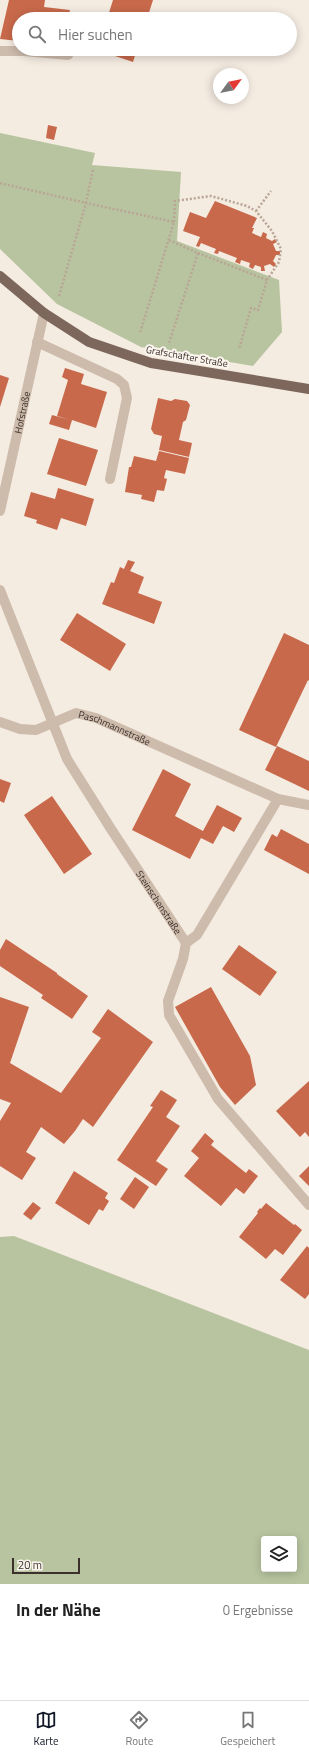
<!DOCTYPE html>
<html lang="de">
<head>
<meta charset="utf-8">
<style>
  :root { --surface:#fff; --page:#f2f2f2; --text:#222; --muted:#767676; --line:#e0e0e0; --accent:#111827 }
  body { margin:0; font-family:"Titillium Web",sans-serif; background:var(--page); color:var(--text) }
  .controls { position:absolute; right:12px; bottom:12px; display:grid; overflow:hidden; border-radius:4px; box-shadow:0 2px 10px #0003 }
  .controls button { width:36px; height:36px; display:grid; place-items:center; padding:0; border:0; border-bottom:1px solid var(--line); background:var(--surface); color:var(--text); font:20px sans-serif }
  .compass { position:absolute; left:213px; top:68px; width:36px; height:36px; border-radius:50%; background:var(--surface); box-shadow:0 2px 10px #0003; rotate:57deg }
  .scale { position:absolute; left:12px; bottom:10px; width:68px; box-sizing:border-box; padding-left:4px; border:2px solid #3b302b; border-top:0; font-size:11px; line-height:14px; white-space:nowrap; color:#3b302b; -webkit-text-stroke:3px #fbf5ee; paint-order:stroke }
  .list { margin:0; padding:0; list-style:none }
  h2 { display:flex; justify-content:space-between; align-items:center; height:52px; margin:0; padding:0 16px; font-size:17px }
  h2 small { font-size:13px; font-weight:400; color:var(--muted) }
  .icon { flex:none; width:22px; height:22px; fill:none; stroke:currentColor; stroke-width:2; stroke-linecap:round; stroke-linejoin:round }
  .map { position:relative; flex:none; width:309px; height:1584px; overflow:hidden }
  .search { position:absolute; background:var(--surface); box-shadow:0 2px 10px #0003; left:12px; right:12px; top:12px; height:44px; display:flex; align-items:center; gap:10px; box-sizing:border-box; padding:0 14px; border-radius:22px; color:var(--muted); font-size:15px }
  .sheet { height:116px; background:var(--surface) }
  nav { display:flex; justify-content:space-around; align-items:center; box-sizing:border-box; height:56px; border-top:1px solid var(--line); background:var(--surface); font-size:11px; color:var(--muted) }
  nav a { display:grid; justify-items:center; gap:2px }
  nav .on { color:var(--accent) }
  .map>svg:first-child { display:block }
  .green { fill:#b8c4a0; fill-rule:evenodd }
  .building { fill:#c8694b }
  .lines { fill:none; stroke-linecap:round; stroke-linejoin:round }
  .path { stroke:#b9a596; stroke-width:2.5; stroke-dasharray:2 2; stroke-linecap:butt }
  .minor { stroke:#cdbbac; stroke-width:10 }
  .major { stroke:#7d675c; stroke-width:10 }
  .labels { text-anchor:middle; stroke-width:4; stroke-linejoin:round; paint-order:stroke }
  .street-label { font-size:10px; fill:#3b302b; stroke:#fbf5ee }
</style>
</head>
<body>
<div class="map">
<svg width="309" height="1584" viewBox="0 0 309 1584">
  <rect width="100%" height="100%" fill="#f4ebe1"/>
  <path class="green" d="M0,133L95,153L92,165L181,172L177,241L279,280L282,332L253,366L141,347L57,304L0,249Z
    M14,1236L309,1350V1584H0V1237ZM264,1539H294V1569H264Z"/>
  <path class="building" d="M9,0H45L44,7L70,10L68,19H19V41L0,39Z
    M113,0H153L147,19H107Z
    M97,49H137L133,62L97,50Z
    M48,125L57,127L54,140L46,138Z
    M215,201L257,218L252,228H254L252,233L261,237L263,232L267,234L266,238L272,241L275,239L277,242L273,244L276,251H280V255H276L273,261L276,264L274,267L270,264L264,266L265,271H261V267L255,265L253,269L249,267L250,263L241,260L240,264L235,262L237,258L219,251L218,254L214,253L216,249L201,243L199,247L196,246L200,237L183,231L190,212L206,218Z
    M65,368L84,374L81,384L107,392L96,428L72,420L69,430L49,424L52,415L70,420L57,416L68,380L62,377Z
    M0,375L9,378L0,407Z
    M158,398L171,401L175,399L187,401L190,405L186,420L183,422L179,440L192,443L189,457L159,450L162,436L154,434L151,429Z
    M59,438L98,450L86,486L47,474Z
    M159,451L189,458L185,474L166,470L164,478L167,479L164,491L157,490L154,502L141,499L142,495L125,492L129,467H131L134,456L156,461Z
    M58,488L94,499L86,526L61,518L57,530L36,523L37,520L24,516L31,492L55,499Z
    M128,560L135,562L130,571L144,577L138,593L162,602L154,624L102,604L111,582L114,583L120,567L124,569Z
    M77,613L126,644L110,671L60,640Z
    M284,633L309,645V681L308,680L276,747L239,730Z
    M277,746L309,761V791L265,770Z
    M163,769L191,784L175,816L203,831L217,805L242,818L234,832L223,826L213,844L201,838L190,859L132,830Z
    M0,779L11,783L4,803L0,801Z
    M52,796L92,854L64,874L24,815Z
    M281,829L309,844V874L264,850L272,834L277,837Z
    M6,939L57,973V974L88,996L72,1019L41,998L43,995L0,966V950Z
    M239,945L277,972L260,996L222,969Z
    M211,987L250,1056L256,1085L235,1105L220,1087L175,1007Z
    M0,997L29,1007L10,1063L61,1093L101,1038L92,1032L108,1009L153,1042L93,1127L83,1119L75,1131L64,1144L41,1127L26,1152L36,1158L22,1180L0,1166V1121L11,1103L0,1099Z
    M309,1081V1137L305,1132L300,1137L276,1111Z
    M161,1090L177,1100L166,1117L180,1126L156,1161L168,1169L156,1186L117,1160L153,1107L150,1106Z
    M205,1133L214,1141L211,1145L246,1173L249,1169L258,1176L244,1194L236,1188L221,1206L184,1176L199,1158L191,1151Z
    M309,1166V1186L299,1176Z
    M74,1171L108,1193L105,1198L109,1201L103,1211L99,1209L89,1225L55,1203Z
    M135,1177L149,1187L134,1209L120,1199Z
    M33,1202L41,1208L31,1220L23,1214Z
    M266,1203L294,1225L295,1224L302,1230L283,1255L275,1249L266,1259L239,1237L258,1213L257,1212L260,1208L261,1209Z
    M307,1246L309,1248V1294L305,1299L280,1280Z"/>
  <g class="lines">
    <path class="path" d="M0,183L86,203L93,169
      M256,211L271,191
      M174,222L175,201L211,196L247,206L256,211L272,231L281,249L279,262L267,280
      M169,240L198,253L169,343
      M198,253L267,280L258,310L251,308L239,349
      M59,296L86,203L174,222L140,333"/>
    <g class="minor">
      <path d="M0,51H24L68,55"/>
      <path d="M37,342L117,379L124,385L127,398L110,479"/>
      <path id="s1" d="M0,511L44,313"/>
      <path id="s2" d="M0,590L67,759L111,829L186,943L183,959L168,1001L169,1015L218,1099L309,1205"/>
      <path id="s3" d="M0,722L20,729L36,730L76,713L96,718L278,799L309,805"/>
      <path d="M186,943L197,935L278,799"/>
    </g>
    <path class="major" d="M0,276L44,313L89,342L151,363L309,389"/>
  </g>
  <g class="labels">
    <g class="street-label">
      <text transform="translate(187 356) rotate(10)" y="4">Grafschafter Straße</text>
      <text dy="4" stroke="none"><textPath href="#s1" startOffset="101">Hofstraße</textPath></text>
      <text dy="4" stroke="none"><textPath href="#s3" startOffset="122">Paschmannstraße</textPath></text>
      <text dy="4" stroke="none"><textPath href="#s2" startOffset="352">Steinschenstraße</textPath></text>
    </g>
  </g>
</svg>
<div class="controls">
<button><svg class="icon" aria-label="layers" viewBox="0 0 24 24"><path d="M12 4l9 5-9 5-9-5zM3 14l9 5 9-5"/></svg></button>
</div>
<svg class="compass" viewBox="-18 -18 36 36"><path d="M0-13l5 13h-10z" fill="#e53935"/><path d="M0 13l5-13h-10z" fill="#767676"/></svg>
<div class="scale">20 m</div>
<div class="search"><svg class="icon" aria-label="search" viewBox="0 0 24 24"><circle cx="10" cy="10" r="6"/><path d="M15 15l6 6"/></svg>Hier suchen</div>
</div>
<section class="sheet">
<h2>In der Nähe<small>0 Ergebnisse</small></h2>
<ul class="list">
</ul>
</section>
<nav>
<a class="on"><svg class="icon" aria-label="map" viewBox="0 0 24 24"><path d="M3 6l6-2 6 2 6-2v14l-6 2-6-2-6 2zM9 4v14M15 6v14"/></svg>Karte</a>
<a><svg class="icon" aria-label="directions" viewBox="0 0 24 24"><path d="M12 3l9 9-9 9-9-9zM9 14v-3h6M13 9l2 2-2 2"/></svg>Route</a>
<a><svg class="icon" aria-label="saved" viewBox="0 0 24 24"><path d="M7 4h10v16l-5-4-5 4z"/></svg>Gespeichert</a>
</nav>
</body>
</html>
